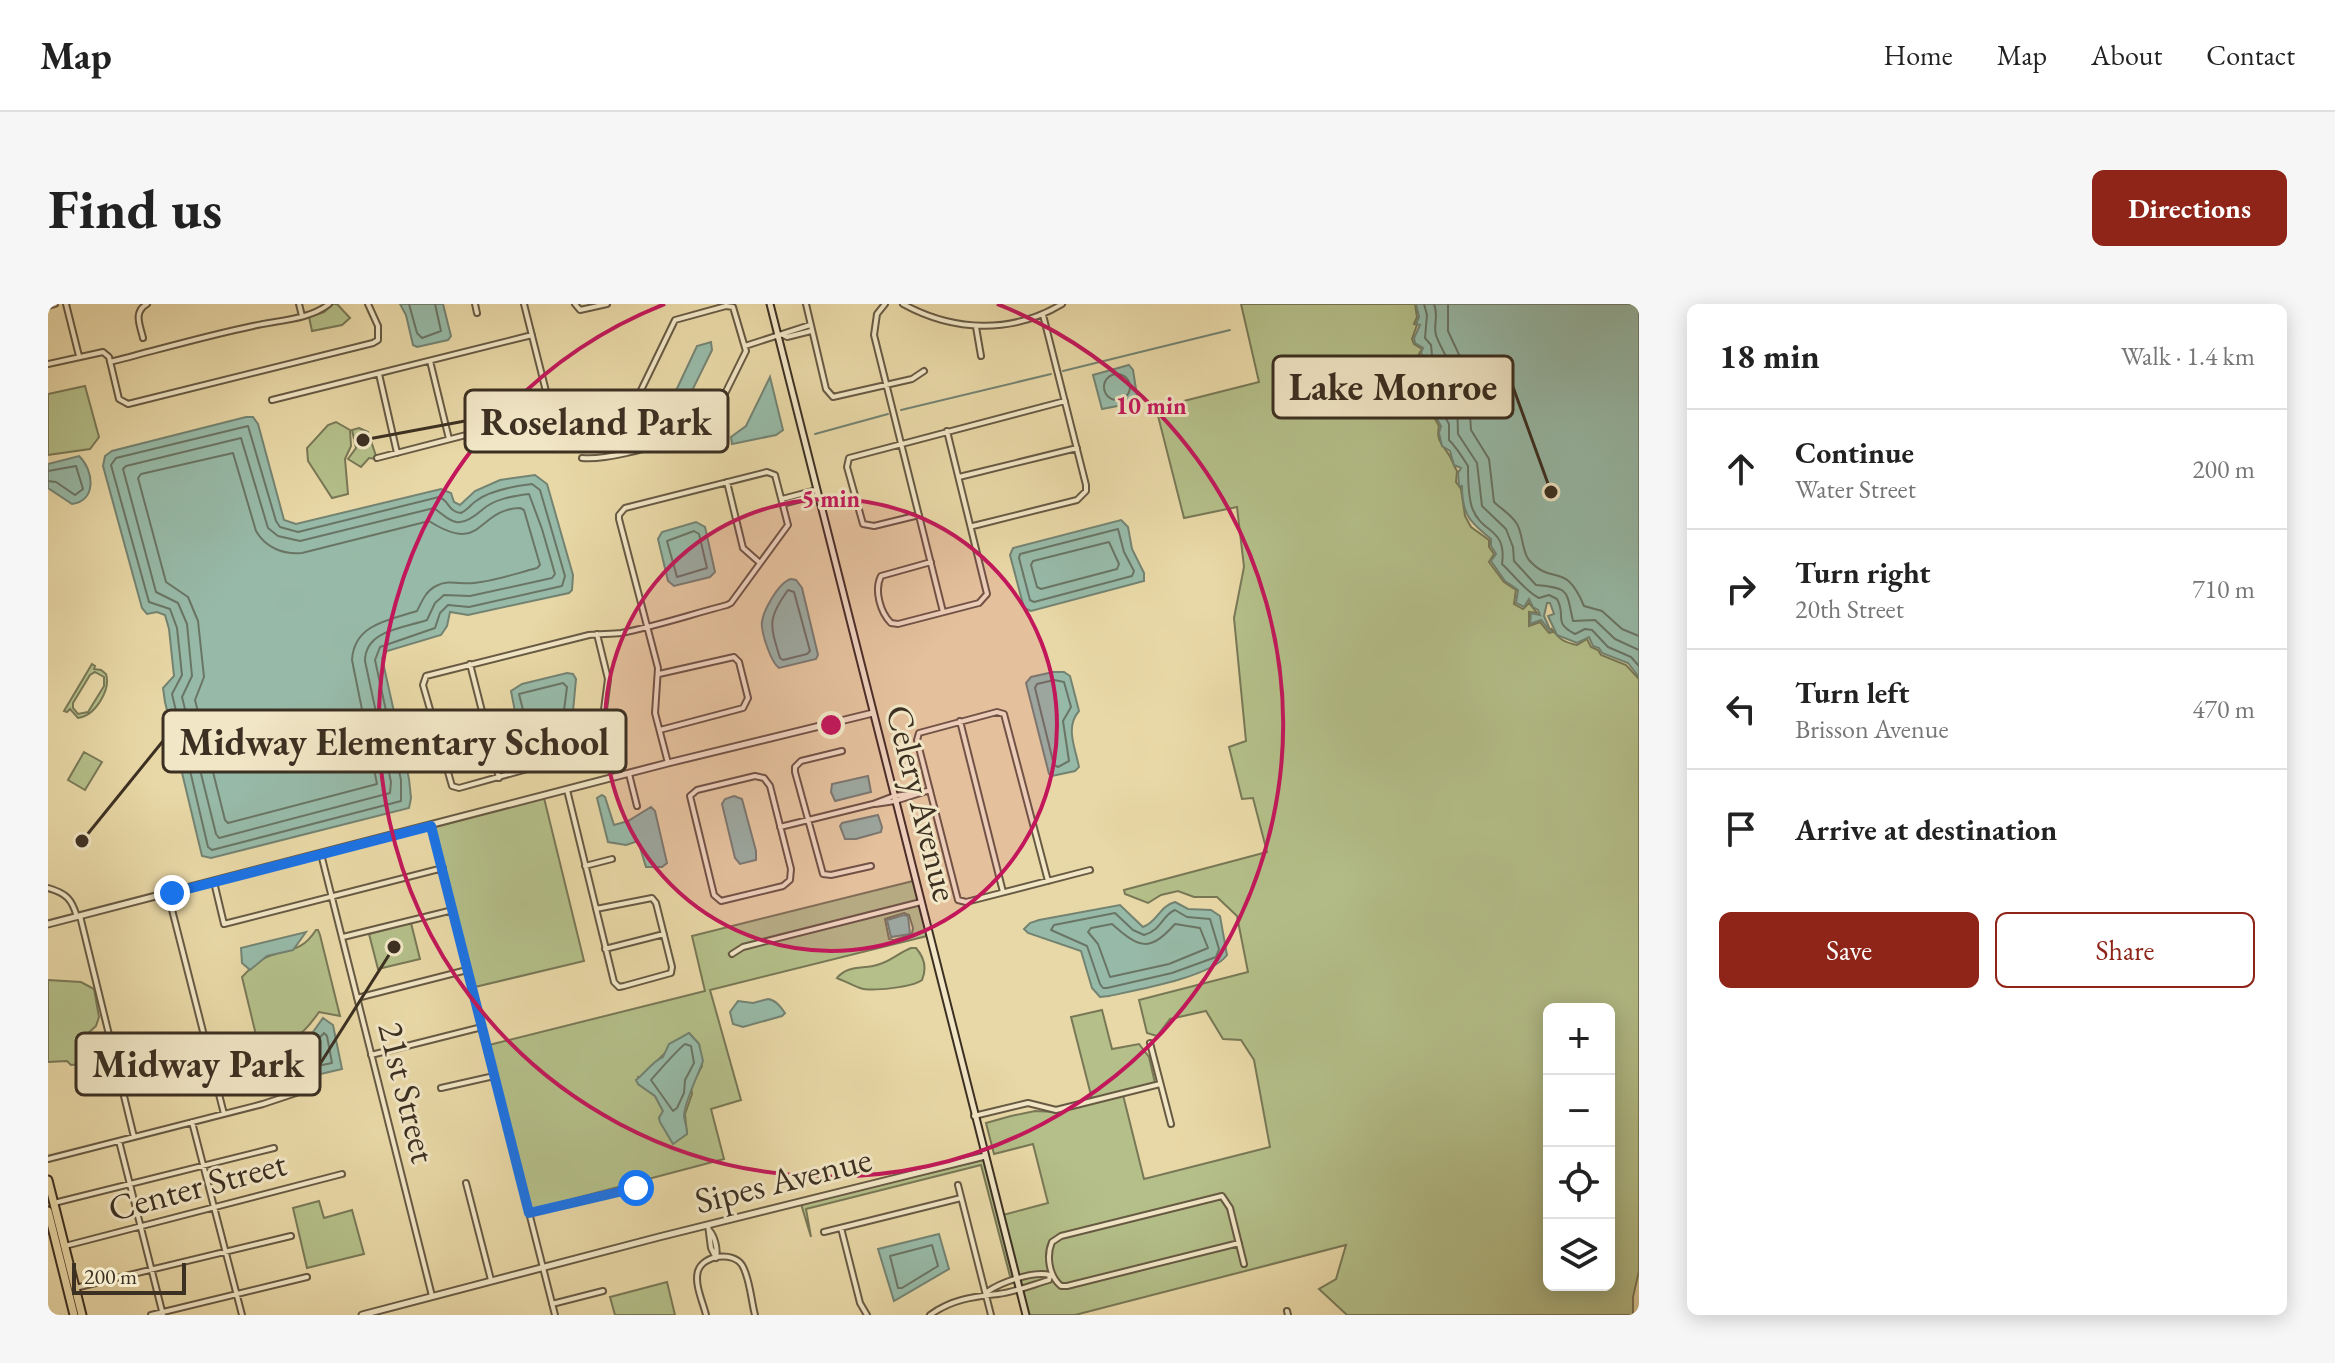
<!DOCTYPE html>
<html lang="en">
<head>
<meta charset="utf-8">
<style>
  :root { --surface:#fff; --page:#f6f6f6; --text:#222; --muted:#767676; --line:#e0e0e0; --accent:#8f2418 }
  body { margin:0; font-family:"EB Garamond",serif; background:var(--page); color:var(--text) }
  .controls { position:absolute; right:24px; bottom:24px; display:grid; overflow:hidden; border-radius:12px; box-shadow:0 4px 20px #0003 }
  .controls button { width:72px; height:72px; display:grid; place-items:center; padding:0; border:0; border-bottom:2px solid var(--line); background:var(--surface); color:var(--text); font:40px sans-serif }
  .scale { position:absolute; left:24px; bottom:20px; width:114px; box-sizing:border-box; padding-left:8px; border:4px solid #3c3022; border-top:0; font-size:22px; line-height:28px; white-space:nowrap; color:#3c3022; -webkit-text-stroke:6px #f1e6c6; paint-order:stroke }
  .stop { position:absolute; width:24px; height:24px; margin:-18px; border:6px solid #1a73e8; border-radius:50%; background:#fff }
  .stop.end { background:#1a73e8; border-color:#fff; box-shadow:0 2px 8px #0008 }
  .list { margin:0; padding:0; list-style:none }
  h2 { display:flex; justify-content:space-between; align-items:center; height:104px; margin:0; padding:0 32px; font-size:34px }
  h2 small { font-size:26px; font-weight:400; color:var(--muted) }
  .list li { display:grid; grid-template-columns:52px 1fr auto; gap:24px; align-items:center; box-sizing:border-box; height:120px; padding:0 32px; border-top:2px solid var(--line) }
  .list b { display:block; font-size:30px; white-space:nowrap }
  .list p { margin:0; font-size:26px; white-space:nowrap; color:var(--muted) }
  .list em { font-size:26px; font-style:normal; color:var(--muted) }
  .actions { display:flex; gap:16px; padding:24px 32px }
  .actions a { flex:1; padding:18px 0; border:2px solid var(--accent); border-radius:12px; text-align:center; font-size:28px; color:var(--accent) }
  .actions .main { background:var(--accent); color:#fff }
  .icon { flex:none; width:44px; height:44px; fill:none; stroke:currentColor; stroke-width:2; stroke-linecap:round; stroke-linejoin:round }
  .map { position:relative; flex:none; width:1591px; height:1011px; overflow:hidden; border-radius:12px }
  header { display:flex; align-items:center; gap:48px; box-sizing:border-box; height:112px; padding:0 40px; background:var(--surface); border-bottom:2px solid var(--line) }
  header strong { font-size:38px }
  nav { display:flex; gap:44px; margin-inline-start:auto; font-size:28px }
  .intro { display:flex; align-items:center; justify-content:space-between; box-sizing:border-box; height:192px; padding:0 48px }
  h1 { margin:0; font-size:56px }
  .button { padding:20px 36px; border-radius:12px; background:var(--accent); color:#fff; font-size:28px; font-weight:700 }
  main { display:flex; gap:48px; padding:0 48px }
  aside { flex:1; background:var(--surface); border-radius:12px; box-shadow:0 4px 20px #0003 }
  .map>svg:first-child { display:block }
  .green { fill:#b4bf89; stroke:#787856; stroke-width:2; fill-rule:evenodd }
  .water { fill:#97baa8; stroke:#738372; stroke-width:2 }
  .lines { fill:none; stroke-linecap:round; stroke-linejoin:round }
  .shore { stroke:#6a7565; stroke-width:2 }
  .stream { stroke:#738372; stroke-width:2 }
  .minor-casing { stroke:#675a43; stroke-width:8 }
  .tertiary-casing { stroke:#675a43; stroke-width:9 }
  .secondary-casing { stroke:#3c3022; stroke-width:9 }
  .primary-casing { stroke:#3c3022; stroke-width:11 }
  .minor { stroke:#f1e6c6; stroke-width:4 }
  .tertiary { stroke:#f1e6c6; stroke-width:5 }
  .secondary { stroke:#f1e6c6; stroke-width:5 }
  .primary { stroke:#e9d8a7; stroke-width:7 }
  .route { stroke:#1a73e8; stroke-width:10 }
  .ring { fill:none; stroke:#c2185b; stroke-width:4 }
  .labels { text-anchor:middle; stroke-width:6; stroke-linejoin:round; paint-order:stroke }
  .street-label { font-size:36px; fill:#3c3022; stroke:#f1e6c6 }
  .centre { fill:#c2185b; stroke:#f1e6c6; stroke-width:4 }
  .ring-label { font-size:24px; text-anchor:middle; font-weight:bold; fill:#c2185b; stroke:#f1e6c6; stroke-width:6; stroke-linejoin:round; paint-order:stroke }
  .leader { fill:none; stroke:#3c3022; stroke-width:3 }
  .callout-dot { fill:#3c3022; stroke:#f1e6c6; stroke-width:3 }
  .callout { fill:#f1e6c6; stroke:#3c3022; stroke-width:3 }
  .callout-label { font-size:38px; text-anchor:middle; font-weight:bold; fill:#3c3022 }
</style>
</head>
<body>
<header>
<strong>Map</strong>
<nav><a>Home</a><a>Map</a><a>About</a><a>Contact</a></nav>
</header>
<div class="intro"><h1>Find us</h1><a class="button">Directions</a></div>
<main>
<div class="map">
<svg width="1591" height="1011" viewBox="0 0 1591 1011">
  <rect width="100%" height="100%" fill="#e9d8a7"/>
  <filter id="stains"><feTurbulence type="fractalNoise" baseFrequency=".0025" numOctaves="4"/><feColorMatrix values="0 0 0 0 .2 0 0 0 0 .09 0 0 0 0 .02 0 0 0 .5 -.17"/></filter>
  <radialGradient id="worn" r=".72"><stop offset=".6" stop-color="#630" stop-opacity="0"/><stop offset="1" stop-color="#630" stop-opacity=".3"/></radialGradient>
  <path class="green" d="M285,0H289L302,14L294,21L264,27L261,13L276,8Z
    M1193,0H1367L1369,13L1366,20L1369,21L1364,35L1366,40L1374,45L1371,50L1379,60L1381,68L1377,73L1387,95L1386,113L1391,122C1388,135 1393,139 1399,148C1404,154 1405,161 1409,167L1408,178L1413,185L1417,212L1423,223L1441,236V243L1446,250L1441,258L1456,278L1468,286L1466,300L1475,305L1481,299L1489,309L1481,308V322L1492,318L1501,329L1505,328L1503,324C1511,335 1515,338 1529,341L1539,335L1543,343L1550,346L1553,351L1578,361L1591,375V967L1585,993V1011H1299L1271,985L1288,975L1298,941L1027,1011H980L955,911L1000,899L985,840L946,850L938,819L963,812L987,807L1008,808L1075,791L1096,875L1222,843L1206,756L1193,736L1175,735L1158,707L1122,715L1109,732L1099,729L1091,696L1200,668L1189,612L1169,593H1146L1130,587L1113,591L1100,599L1077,590L1076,586L1219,548L1205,494L1194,495L1181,443L1198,437L1186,314L1196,263L1189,203L1136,214L1108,104L1211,78ZM1501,705H1561V981H1501Z
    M37,82L51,133L42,145L0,151V90Z
    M288,118L302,126L303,142L297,155L300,190L284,194L260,157L259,144L280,121Z
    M311,124L320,128L329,155L321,154L313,163L300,155L308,144L304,126Z
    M44,360L47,362L46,365L53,366L58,370C63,386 47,412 30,414L22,405L19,408L16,407ZM47,368L56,373V382L40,408L30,410L25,404V399L42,371Z
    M36,448L54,458L37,486L20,476Z
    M496,494L536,657L427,683L386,523Z
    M865,577L870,597L694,641L681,650L684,653L695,645L871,601L879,632L662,686L693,796L663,805L676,855L483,906L441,741L657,687L644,632ZM856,609L861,611L865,624L864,630L846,636L841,635L837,615ZM641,729L651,740L654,762L643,783L644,790L637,810L639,830L625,839L611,814L615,807L607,792L590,780V773H593L629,737Z
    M363,619L372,655L330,665L321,630Z
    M268,626H270L272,631L292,712L271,708C253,734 240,746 208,731L194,673C201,666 209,656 219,653C241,644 253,649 268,626Z
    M863,644H868C876,653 879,664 874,676C865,683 823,688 812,684C804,681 796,677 789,674C800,660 817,666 832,660C843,657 852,648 863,644Z
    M0,676L33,678L46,685L51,713L48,722L37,732L36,747L40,757L36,760L23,761L19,757L0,758Z
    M1054,706L1064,745L1091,740L1101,753L1107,779L1044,795L1023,713Z
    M936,856L967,978L963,976L933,861L758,905L763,933L753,900Z
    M271,897L276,914L304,906L316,950L259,964L245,904Z
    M619,978L627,1011H567L562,993Z"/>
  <path class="water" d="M352,0H395L403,32L400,36L369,43L365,41L358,11Z
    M1368,0H1591V373L1580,359L1554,349L1551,344L1545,342L1541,333L1529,339L1509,331L1500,312L1506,310L1502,299H1499L1496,312L1503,328L1493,316L1482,320L1483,309L1492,311L1490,306L1485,303L1481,295L1476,303L1468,299L1470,286L1457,277L1443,257L1448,250L1443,242V235C1422,218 1414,211 1414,182H1411L1410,169L1413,164L1406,161L1402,147L1394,142L1391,129L1393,122L1388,113L1391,98L1379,73L1385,68C1384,60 1376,56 1373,49L1375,44L1367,39L1366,34L1372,21L1368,20L1371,13Z
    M663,38L664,46L639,97L626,100L625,93L649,42Z
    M1081,61L1085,66L1090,98L1054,105L1045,71Z
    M722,73L735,126L728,131L684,140L683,133L698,122Z
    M198,113H205L210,120L236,216L248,220L393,185L403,189L406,198L412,201L427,187L452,176L487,171L499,180L525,271L524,286L521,289L420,311L402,308L399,322L393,331L339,347L334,354L361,475L363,494L361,504L163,554L154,552L117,398L115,384L126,372L121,325L117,311L109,308L99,310L94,304L55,162L57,152L64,147Z
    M31,152C46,166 49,197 24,200L0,184V160Z
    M1073,216L1080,223L1084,245L1096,269V277L983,307L976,304L962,251L965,244Z
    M648,218L657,223L667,268L662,273L626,282L620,277L610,235L614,228Z
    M743,275L748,276L754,284L770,351L768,355L731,364C723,358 715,333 714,323C712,310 731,278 743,275Z
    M1005,368H1016L1022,372L1031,407C1017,423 1027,443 1031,463L1027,467L1004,472L1001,470L978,379L983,373Z
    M519,369L525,370L528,375L524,418L518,422L477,431L470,423L463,387L474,380Z
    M820,472L823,488L787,497L783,488L784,480Z
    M554,491L557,493L566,521L580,517L603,503L607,507L619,559L614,563H598L590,537L578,541L560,538L549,494Z
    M686,492L694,495L708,547V556L692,560L687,554L674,500L677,495Z
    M830,511L834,523L833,528L808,535H797L792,522L794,519Z
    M1127,598L1140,605L1163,606L1172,612L1179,651C1163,673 1089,686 1061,692L1052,693L1044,684L1033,647L980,629L976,625L982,619L991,616L1072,601L1095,623C1110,618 1111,602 1127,598Z
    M856,611L860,612L862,630L843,633L839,616Z
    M258,628L245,646L219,652L202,666L194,659L193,644Z
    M720,695C728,696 733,703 737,709L734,712L695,723L685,720L682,708L690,697L705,699Z
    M275,714L285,721L294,765L230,780L221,747L248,743L260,735Z
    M641,729L651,740L655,757C651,769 636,799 636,812C637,818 639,824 639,830L625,840L612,818L611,814L615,807L607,792L590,780L588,776C596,770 605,757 615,753L621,740Z
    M891,930L901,965L846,997L830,945Z"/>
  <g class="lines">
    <path class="shore" d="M361,0L369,29L374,34L393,27L387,0
      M1376,0L1379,11L1377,34L1383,41L1384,51L1393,65L1389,77L1399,97L1396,111L1401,120V136C1408,143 1415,154 1420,162C1420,173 1420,195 1425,206C1435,230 1459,224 1454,260C1467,272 1476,286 1491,294L1501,291L1509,295C1519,313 1504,318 1527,330L1537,325L1544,326L1560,343L1583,353L1591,362
      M1386,0C1391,11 1385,22 1388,31C1394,49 1406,58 1400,79L1409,96L1410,130L1429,159L1434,202L1458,225L1465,243L1466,257L1488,281C1522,284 1518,286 1525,317L1547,316L1567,335L1591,346
      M1400,0V27L1414,57V77L1421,94L1423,126L1441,155L1446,198C1453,205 1463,210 1469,220C1475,230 1474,248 1481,256C1505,283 1517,256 1536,302L1554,307L1574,325L1591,332
      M1056 83a13 13 0 1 1 26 0a13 13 0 1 1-26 0Z
      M200,122L228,217L232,223L250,228L391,193C401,196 400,208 413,209C421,205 422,201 428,197C442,186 468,182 484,180L492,186L517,272L514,282L421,303L400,301L392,309L387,324L332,343L327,356L353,476V497L164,546L160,543L124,390L134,371L129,324L122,305L101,298L63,161L68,154Z
      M193,134L220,224L230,232L252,237L386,204C406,220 412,225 434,206C446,195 465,192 481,190L494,225L507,270L504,274L422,292L396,291L387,299L379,316C356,324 317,326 317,357L343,478L342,489L171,534L168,530L134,393L144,372L139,320L130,299L108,288L75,165L78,162Z
      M185,149L208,227C217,243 235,251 254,249L381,217C436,252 428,205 472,204L476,206L492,261L489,264C469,269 448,277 426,279C413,281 401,275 388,282C378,287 374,297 369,307C341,316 306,320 304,356L329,480L180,519L177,516L147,396L156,373L150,317L140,293L118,278L90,174L93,170Z
      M0,167L28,162L35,185L27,191L8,178L0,177
      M1070,225L1076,248L1086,267L1084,272L986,298L982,296L971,254L972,250Z
      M646,227L651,230L659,264L629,273L619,237Z
      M1061,238L1071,260L1069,265L993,285L989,283L983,261L985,257Z
      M740,286L746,288L762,347L759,350L735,356L732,354C722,321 719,315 740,286Z
      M1006,376L1016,378L1023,403L1015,417L1021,457L1010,463L1006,461L1004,453L987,384L989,380Z
      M515,379L519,383L515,414L479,422L471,390Z
      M1127,606L1139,613L1162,615L1171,645L1168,653L1124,669L1059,684H1055L1052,680L1039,642L1003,626L1006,621L1067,609L1085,626L1096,631C1114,626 1114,611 1127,606Z
      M1064,620C1091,644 1101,649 1127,620L1152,624L1160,644L1121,660L1062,673L1050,640L1040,628L1043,624Z
      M276,729L279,732L284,759L235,769L232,754L252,750L265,741Z
      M637,740L643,742L646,759L637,776L636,789L629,804L625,807L603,776C611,767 628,747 637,740Z
      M884,941L890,962L854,984H850L842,952Z"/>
    <path class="stream" d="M1015,67L1182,26
      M853,106L1003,70
      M767,130L840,110"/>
    <defs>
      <path id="minor" d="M18,0L31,52
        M251,0L254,12
        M427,0L429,9
        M476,0L505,115
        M527,0L532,6L559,0
        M758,0L778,85L785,93L864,75L876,67
        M837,0L829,10L826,31L895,308
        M855,0C906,28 964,30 1014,0
        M0,2L7,0
        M928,23L933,52
        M735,31L739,33L763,27
        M95,34C92,21 85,8 99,0
        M697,42L762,21
        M382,57L401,135
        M62,58C109,46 157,32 205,22C230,16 261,16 281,0
        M0,60L55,48L61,53L71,95L80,100L325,39L330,36V22L320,0
        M331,70L349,149
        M224,96L484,31
        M329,154L503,109
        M534,154C564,157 621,137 652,129L661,122L698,47L685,3L678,2L627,16L580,113L579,123L585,145
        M911,173L1029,144
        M679,178L695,244L712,259
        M734,195L768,186
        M735,200L769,191
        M871,211L826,222L815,220L799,163L801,154L1017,97
        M925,222L1029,196L1038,187V181L995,11
        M883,258L833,272C826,286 832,308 843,319L850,320L931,299L939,290L899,127
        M549,330L560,375L555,413L560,435L558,443L411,484L404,482L375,381L378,372L541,331C552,330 563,330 573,329C609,322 644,310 679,301L683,299L740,221L727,171L719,168L577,204L571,211V215L610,364L607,409L620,459
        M422,360L451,474
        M611,370L686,353L691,358L700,394L695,404L612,426
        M912,417L955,588
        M794,447L753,457L747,463V468L775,570L783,571L823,562
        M581,470L589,502
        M707,472L716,474L722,482L743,565L742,576L735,582L673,597L666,591L642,492L649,486Z
        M519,486L566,678L571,683L576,682L623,669L624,663L608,599L604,594L548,605
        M827,500L847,497L882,486
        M383,522L507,1011
        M732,523L825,500L846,492L875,488
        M273,550L384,992
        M537,562L564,555
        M1000,577L956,410L949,408L871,429L869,436L910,596L918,598L1042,566
        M166,578L176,620L395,564
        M0,584C18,589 24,595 29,613
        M120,590L176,810
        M32,612L86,833
        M295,633L405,606
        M557,645L616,630
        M684,650L695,643L873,598
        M309,694L419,666
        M1102,739L1123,820
        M323,751L434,723
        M393,784L446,772
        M926,812L980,799L1008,806L1112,780
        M144,818L194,1011
        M71,837L115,1011
        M0,855L215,800L257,786
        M418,879L443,976
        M910,881L943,1011
        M6,899L226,844
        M481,909L581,885L595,884
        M660,921L663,944L668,954
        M793,924L812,999L819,1011
        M661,926C667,932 670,946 668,954
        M776,928L913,894
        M1191,939L1019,982H1013C1001,972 998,952 1004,938L1013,932L1174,892L1182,904L1196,960
        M17,942L294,870
        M27,984L243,932
        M939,988C953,978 985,967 1002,971
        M504,1000L555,987
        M1239,1007L1240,1011
        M103,1011L259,973
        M658,1011C655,998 646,980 650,967C655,951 685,947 694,961C702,974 703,996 707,1011
        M882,1011C904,995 925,993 950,990C967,988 984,981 1001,976L1002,971"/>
      <path id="tertiary" d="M0,620L620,459L825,409
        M314,1011L611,933L937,852"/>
      <path id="secondary" d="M722,0L978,1011"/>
      <path id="primary" d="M0,876L34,1011
        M0,907L26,1011"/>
    </defs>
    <use href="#minor" class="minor-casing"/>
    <use href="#tertiary" class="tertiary-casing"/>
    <use href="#secondary" class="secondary-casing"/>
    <use href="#primary" class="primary-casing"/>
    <use href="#minor" class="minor"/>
    <use href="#tertiary" class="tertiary"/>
    <use href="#secondary" class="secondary"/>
    <use href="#primary" class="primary"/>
  </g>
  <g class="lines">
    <path class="route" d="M124,589L383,522L481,909L588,884"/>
  </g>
  <circle cx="783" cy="421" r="226" fill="#c2185b" fill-opacity=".12"/>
  <g class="ring">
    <circle cx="783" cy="421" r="226"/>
    <path d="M949 0A452 452 0 1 1 617 0"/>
  </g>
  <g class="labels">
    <g class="street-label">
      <text transform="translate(875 499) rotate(76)" y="13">Celery Avenue</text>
      <text transform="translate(360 788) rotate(76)" y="13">21st Street</text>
      <text transform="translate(735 875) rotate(-14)" y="13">Sipes Avenue</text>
      <text transform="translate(149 881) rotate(-15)" y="13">Center Street</text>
    </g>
  </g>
  <circle cx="783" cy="421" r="12" class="centre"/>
  <g class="ring-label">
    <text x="1103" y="110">10 min</text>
    <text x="783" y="203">5 min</text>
  </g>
  <path class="leader" d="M1503 188L1465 83M315 136L417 117M34 537L115 437M346 643L272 760"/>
  <g class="callout-dot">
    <circle cx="1503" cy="188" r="8"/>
    <circle cx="315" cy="136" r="8"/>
    <circle cx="34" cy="537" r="8"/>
    <circle cx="346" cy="643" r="8"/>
  </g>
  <g class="callout">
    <rect x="1225" y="52" width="240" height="62" rx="8"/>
    <rect x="417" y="86" width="263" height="62" rx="8"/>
    <rect x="115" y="406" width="463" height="62" rx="8"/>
    <rect x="28" y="729" width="244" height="62" rx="8"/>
  </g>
  <g class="callout-label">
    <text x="1345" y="96">Lake Monroe</text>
    <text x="548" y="131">Roseland Park</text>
    <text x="346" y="451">Midway Elementary School</text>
    <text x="150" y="773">Midway Park</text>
  </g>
  <rect width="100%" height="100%" filter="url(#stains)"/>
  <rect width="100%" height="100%" fill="url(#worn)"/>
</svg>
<div class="controls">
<button>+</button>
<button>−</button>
<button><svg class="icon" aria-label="locate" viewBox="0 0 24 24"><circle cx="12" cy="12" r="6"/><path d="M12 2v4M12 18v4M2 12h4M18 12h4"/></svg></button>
<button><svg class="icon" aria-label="layers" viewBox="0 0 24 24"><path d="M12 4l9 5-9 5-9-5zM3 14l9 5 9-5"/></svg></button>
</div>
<div class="scale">200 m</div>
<div class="stop" style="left:588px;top:884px"></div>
<div class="stop end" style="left:124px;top:589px"></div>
</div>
<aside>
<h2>18 min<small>Walk · 1.4 km</small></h2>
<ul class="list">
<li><svg class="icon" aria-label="ahead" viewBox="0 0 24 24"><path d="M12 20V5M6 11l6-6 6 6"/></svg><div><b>Continue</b><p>Water Street</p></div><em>200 m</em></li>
<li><svg class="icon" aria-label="right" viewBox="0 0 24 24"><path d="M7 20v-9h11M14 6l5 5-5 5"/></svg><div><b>Turn right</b><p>20th Street</p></div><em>710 m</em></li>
<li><svg class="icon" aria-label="left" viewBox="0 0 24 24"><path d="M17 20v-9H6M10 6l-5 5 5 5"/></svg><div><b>Turn left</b><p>Brisson Avenue</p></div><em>470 m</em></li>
<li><svg class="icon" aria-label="arrive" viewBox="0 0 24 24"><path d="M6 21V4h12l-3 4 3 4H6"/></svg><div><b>Arrive at destination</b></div></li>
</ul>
<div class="actions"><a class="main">Save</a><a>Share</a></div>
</aside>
</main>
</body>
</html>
